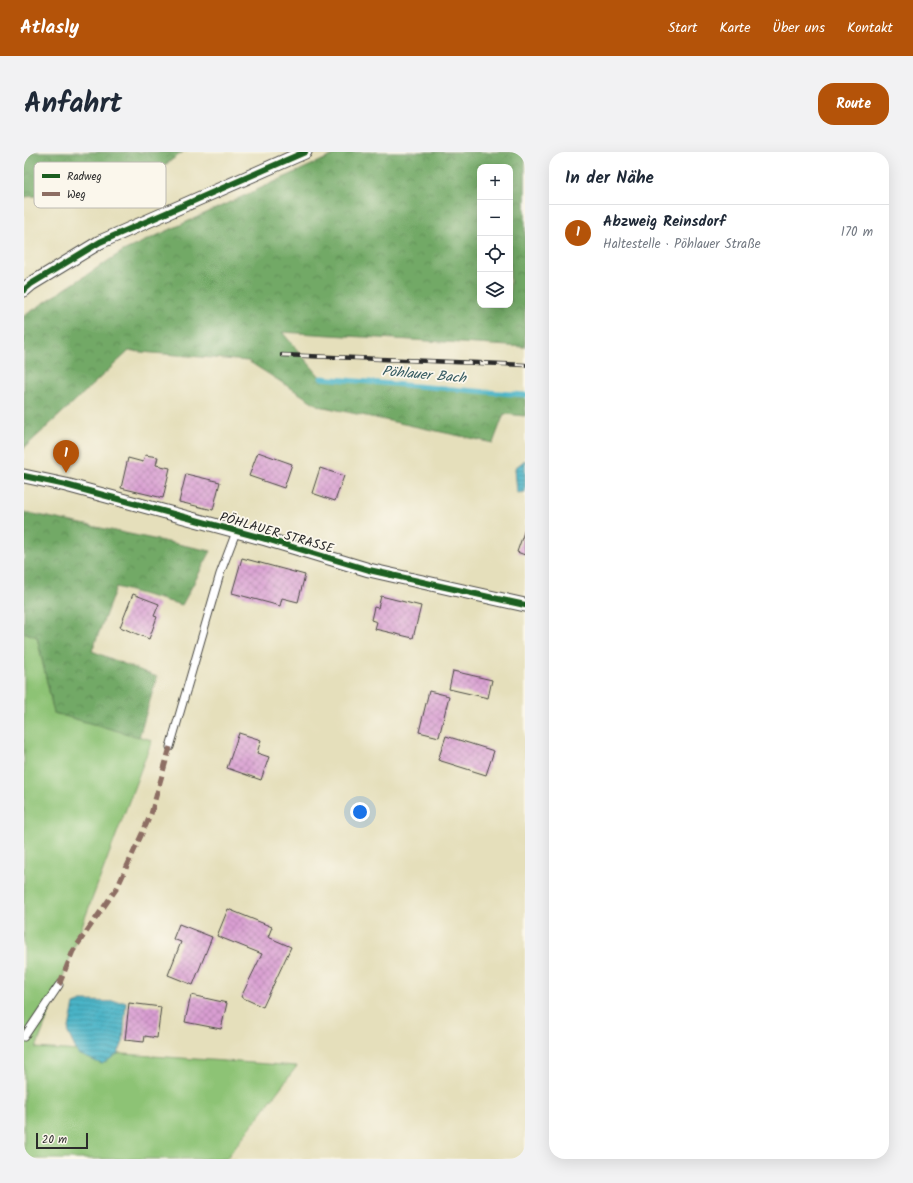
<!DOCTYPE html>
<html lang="de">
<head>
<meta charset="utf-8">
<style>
  :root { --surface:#fff; --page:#f2f2f3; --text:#1f2937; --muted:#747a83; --line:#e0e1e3; --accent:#b45309 }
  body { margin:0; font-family:Kalam,sans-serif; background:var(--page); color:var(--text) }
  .controls { position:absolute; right:12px; top:12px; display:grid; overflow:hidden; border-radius:8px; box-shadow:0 4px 16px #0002 }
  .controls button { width:36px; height:36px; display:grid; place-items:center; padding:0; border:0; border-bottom:1px solid var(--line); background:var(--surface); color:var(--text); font:20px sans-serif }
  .scale { position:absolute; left:12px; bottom:10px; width:52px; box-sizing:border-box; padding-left:4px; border:2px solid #2b2b2b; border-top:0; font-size:11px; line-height:14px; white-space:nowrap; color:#2b2b2b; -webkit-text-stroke:3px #fbf7ec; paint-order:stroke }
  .you { position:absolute; left:336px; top:660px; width:14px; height:14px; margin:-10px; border:3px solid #fff; border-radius:50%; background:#1a73e8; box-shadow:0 0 0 6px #1a73e833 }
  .badge { display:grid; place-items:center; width:26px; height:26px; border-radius:50%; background:var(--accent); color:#fff; font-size:13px; font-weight:700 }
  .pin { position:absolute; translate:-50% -33px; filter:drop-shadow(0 1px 2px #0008) }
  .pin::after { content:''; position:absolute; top:21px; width:14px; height:12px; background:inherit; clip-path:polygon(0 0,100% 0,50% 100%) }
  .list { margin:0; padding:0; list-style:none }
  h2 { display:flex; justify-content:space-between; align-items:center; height:52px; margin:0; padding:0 16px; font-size:17px }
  h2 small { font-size:13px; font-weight:400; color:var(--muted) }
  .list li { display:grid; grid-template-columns:26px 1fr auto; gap:12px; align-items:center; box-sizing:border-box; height:56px; padding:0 16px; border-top:1px solid var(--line) }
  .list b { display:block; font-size:15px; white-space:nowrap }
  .list p { margin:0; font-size:13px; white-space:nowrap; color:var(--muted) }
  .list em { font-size:13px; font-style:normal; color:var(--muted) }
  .icon { flex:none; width:22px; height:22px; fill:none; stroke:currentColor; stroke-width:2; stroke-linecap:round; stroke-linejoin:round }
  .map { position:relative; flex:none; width:501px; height:1007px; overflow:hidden; border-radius:16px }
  header { display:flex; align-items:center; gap:24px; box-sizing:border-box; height:56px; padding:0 20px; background:var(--accent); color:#fff }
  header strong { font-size:19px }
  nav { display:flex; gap:22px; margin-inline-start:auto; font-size:14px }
  .intro { display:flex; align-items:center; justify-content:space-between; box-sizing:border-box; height:96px; padding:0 24px }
  h1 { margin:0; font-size:28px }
  .button { padding:10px 18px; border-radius:16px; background:var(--accent); color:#fff; font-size:14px; font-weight:700 }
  main { display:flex; gap:24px; padding:0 24px }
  aside { flex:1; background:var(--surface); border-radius:16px; box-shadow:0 4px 16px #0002 }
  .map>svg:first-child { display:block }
  .green { fill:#8dc375; stroke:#5c7750 }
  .forest { fill:url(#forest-crowns); stroke:#4e6a48; fill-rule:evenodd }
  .water { fill:url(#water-rules); stroke:#3a7079 }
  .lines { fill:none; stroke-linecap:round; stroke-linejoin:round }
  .stream { stroke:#49b4c7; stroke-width:5 }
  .building { fill:url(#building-cross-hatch) }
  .service-casing { stroke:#474641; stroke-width:9 }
  .minor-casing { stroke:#474641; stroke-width:15 }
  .service { stroke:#fff; stroke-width:7 }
  .minor { stroke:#fff; stroke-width:13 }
  .rail-casing { stroke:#2b2b2b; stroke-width:4.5 }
  .rail { stroke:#fbf7ec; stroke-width:3; stroke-dasharray:9; stroke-linecap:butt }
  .quiet { stroke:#8d6e63; stroke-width:5; stroke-dasharray:10 5; stroke-linecap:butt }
  .cycleway-casing { stroke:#fbf7ec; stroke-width:8 }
  .cycleway { stroke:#1b5e20; stroke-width:6 }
  .labels { text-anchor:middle; stroke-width:3.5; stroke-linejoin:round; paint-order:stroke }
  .street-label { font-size:13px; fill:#2b2b2b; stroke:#fbf7ec }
  .water-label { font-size:14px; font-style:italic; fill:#365b62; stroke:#fbf7ec }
  .key { fill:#fbf7ec; stroke:#bdbab2; stroke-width:1 }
  .key-label { font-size:11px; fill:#2b2b2b }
</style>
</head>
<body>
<header>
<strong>Atlasly</strong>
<nav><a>Start</a><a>Karte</a><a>Über uns</a><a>Kontakt</a></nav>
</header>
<div class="intro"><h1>Anfahrt</h1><a class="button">Route</a></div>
<main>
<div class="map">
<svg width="501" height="1007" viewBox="0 0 501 1007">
  <defs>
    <pattern id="forest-crowns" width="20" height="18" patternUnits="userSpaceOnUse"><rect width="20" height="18" fill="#72a966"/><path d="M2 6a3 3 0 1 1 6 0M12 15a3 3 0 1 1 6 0" fill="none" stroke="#5e8a54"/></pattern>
    <pattern id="water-rules" width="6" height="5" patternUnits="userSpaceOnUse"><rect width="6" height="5" fill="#49b4c7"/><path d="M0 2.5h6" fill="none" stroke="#3d93a2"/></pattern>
    <pattern id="building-cross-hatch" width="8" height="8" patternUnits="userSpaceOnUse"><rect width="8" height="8" fill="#d99ed2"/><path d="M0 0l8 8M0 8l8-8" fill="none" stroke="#b081ab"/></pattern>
  </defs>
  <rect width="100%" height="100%" fill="#fbf7ec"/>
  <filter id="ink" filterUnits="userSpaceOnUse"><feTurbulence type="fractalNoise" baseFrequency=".025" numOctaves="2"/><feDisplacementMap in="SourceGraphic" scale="8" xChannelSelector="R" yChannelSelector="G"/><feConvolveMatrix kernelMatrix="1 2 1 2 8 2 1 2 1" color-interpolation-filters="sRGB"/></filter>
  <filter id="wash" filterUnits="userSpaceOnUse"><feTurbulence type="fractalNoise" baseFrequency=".012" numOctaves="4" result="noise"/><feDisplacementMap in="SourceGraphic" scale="16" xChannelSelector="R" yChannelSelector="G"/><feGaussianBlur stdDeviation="0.9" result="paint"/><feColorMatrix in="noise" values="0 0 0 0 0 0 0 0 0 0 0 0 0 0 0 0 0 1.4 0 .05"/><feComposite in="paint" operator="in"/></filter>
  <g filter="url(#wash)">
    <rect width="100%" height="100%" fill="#e5dfbb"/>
    <path class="green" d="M0,480L13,485L30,561L128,588L12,896L273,914L202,1007H0Z"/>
    <path class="forest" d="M0,0H159L121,27L49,41L0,45Z
      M316,0H501V195L258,180L297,226L501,243V264L480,262L469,291L295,254L224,209L105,199L0,296V164L99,99ZM456,15H486V153H456Z
      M0,360L187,399L158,453L92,435L68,499L133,525L115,585L30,561L13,485L0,480Z"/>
    <path class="water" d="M501,308V340L493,341L491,316Z
      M58,849L102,850L99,890L94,902L78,912L54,902L44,881L50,852Z"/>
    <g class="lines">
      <path class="stream" d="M297,226L501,243"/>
    </g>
    <g id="blocks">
      <path class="building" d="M234,300L268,312L260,336L225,324Z
        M121,303L134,305L132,313L146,316L139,346L97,336L104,306L119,310Z
        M296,316L320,324L311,349L288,341Z
        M162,322L196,330L189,358L155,350Z
        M501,377V403L493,400Z
        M218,406L281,423L274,450L258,446L256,454L208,441Z
        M109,442L135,452L130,464L133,465L125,487L96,475Z
        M357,444L397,454L389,486L351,477L353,470L347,468L350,455L354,456Z
        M429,519L468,528L464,546L425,537Z
        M405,539L425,544L415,585L395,580Z
        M215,581L237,588L233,601L245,605L237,628L203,616Z
        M422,584L470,599L462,623L414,608Z
        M204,757L248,775L244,785L267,795L239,855L217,845L238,802L193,784Z
        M155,772L188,785L169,833L144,823L157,790L149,787Z
        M167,843L203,851L197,877L161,870Z
        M105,851L137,855L133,886L121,884L120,890L101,888Z"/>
    </g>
  </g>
  <g filter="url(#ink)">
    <use href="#blocks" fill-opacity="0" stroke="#474641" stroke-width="1"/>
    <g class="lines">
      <defs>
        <path id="service" d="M146,595L196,422L212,380
          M0,885L35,833"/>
        <path id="minor" d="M0,138L7,132L76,90L281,0
          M0,324L42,333L242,387L345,418L501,453"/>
      </defs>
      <use href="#service" class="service-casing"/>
      <use href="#minor" class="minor-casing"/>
      <use href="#service" class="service"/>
      <use href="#minor" class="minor"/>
      <defs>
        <path id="rail" d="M258,203L501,213"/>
      </defs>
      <use href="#rail" class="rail-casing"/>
      <use href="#rail" class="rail"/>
      <path class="quiet" d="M35,833L49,799L93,736L127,662L146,595"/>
      <defs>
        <path id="cycleway" d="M0,138L7,132L76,90L281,0
          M0,324L42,333L242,387L345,418L501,453"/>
      </defs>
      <use href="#cycleway" class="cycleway-casing"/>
      <use href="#cycleway" class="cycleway"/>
    </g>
  </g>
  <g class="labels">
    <g class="street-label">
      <text transform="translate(253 380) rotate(16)" y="5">PÖHLAUER STRASSE</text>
    </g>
    <g class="water-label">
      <text transform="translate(400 222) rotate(5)" y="5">Pöhlauer Bach</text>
    </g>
  </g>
  <rect x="10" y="10" width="132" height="46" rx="6" class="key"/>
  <rect x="18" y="22" width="18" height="4" fill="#1b5e20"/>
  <rect x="18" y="40" width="18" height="4" fill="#8d6e63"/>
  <g class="key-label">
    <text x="43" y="28">Radweg</text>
    <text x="43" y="46">Weg</text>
  </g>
</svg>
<div class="controls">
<button>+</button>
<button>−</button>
<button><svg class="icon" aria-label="locate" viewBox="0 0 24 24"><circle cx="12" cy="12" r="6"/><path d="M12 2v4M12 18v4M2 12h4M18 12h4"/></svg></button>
<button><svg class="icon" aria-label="layers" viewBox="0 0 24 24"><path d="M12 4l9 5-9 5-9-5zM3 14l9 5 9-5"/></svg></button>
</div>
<div class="scale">20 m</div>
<div class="you"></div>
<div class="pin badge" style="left:42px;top:321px">1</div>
</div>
<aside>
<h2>In der Nähe<small></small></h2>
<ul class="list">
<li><span class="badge">1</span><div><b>Abzweig Reinsdorf</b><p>Haltestelle · Pöhlauer Straße</p></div><em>170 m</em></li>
</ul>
</aside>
</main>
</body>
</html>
